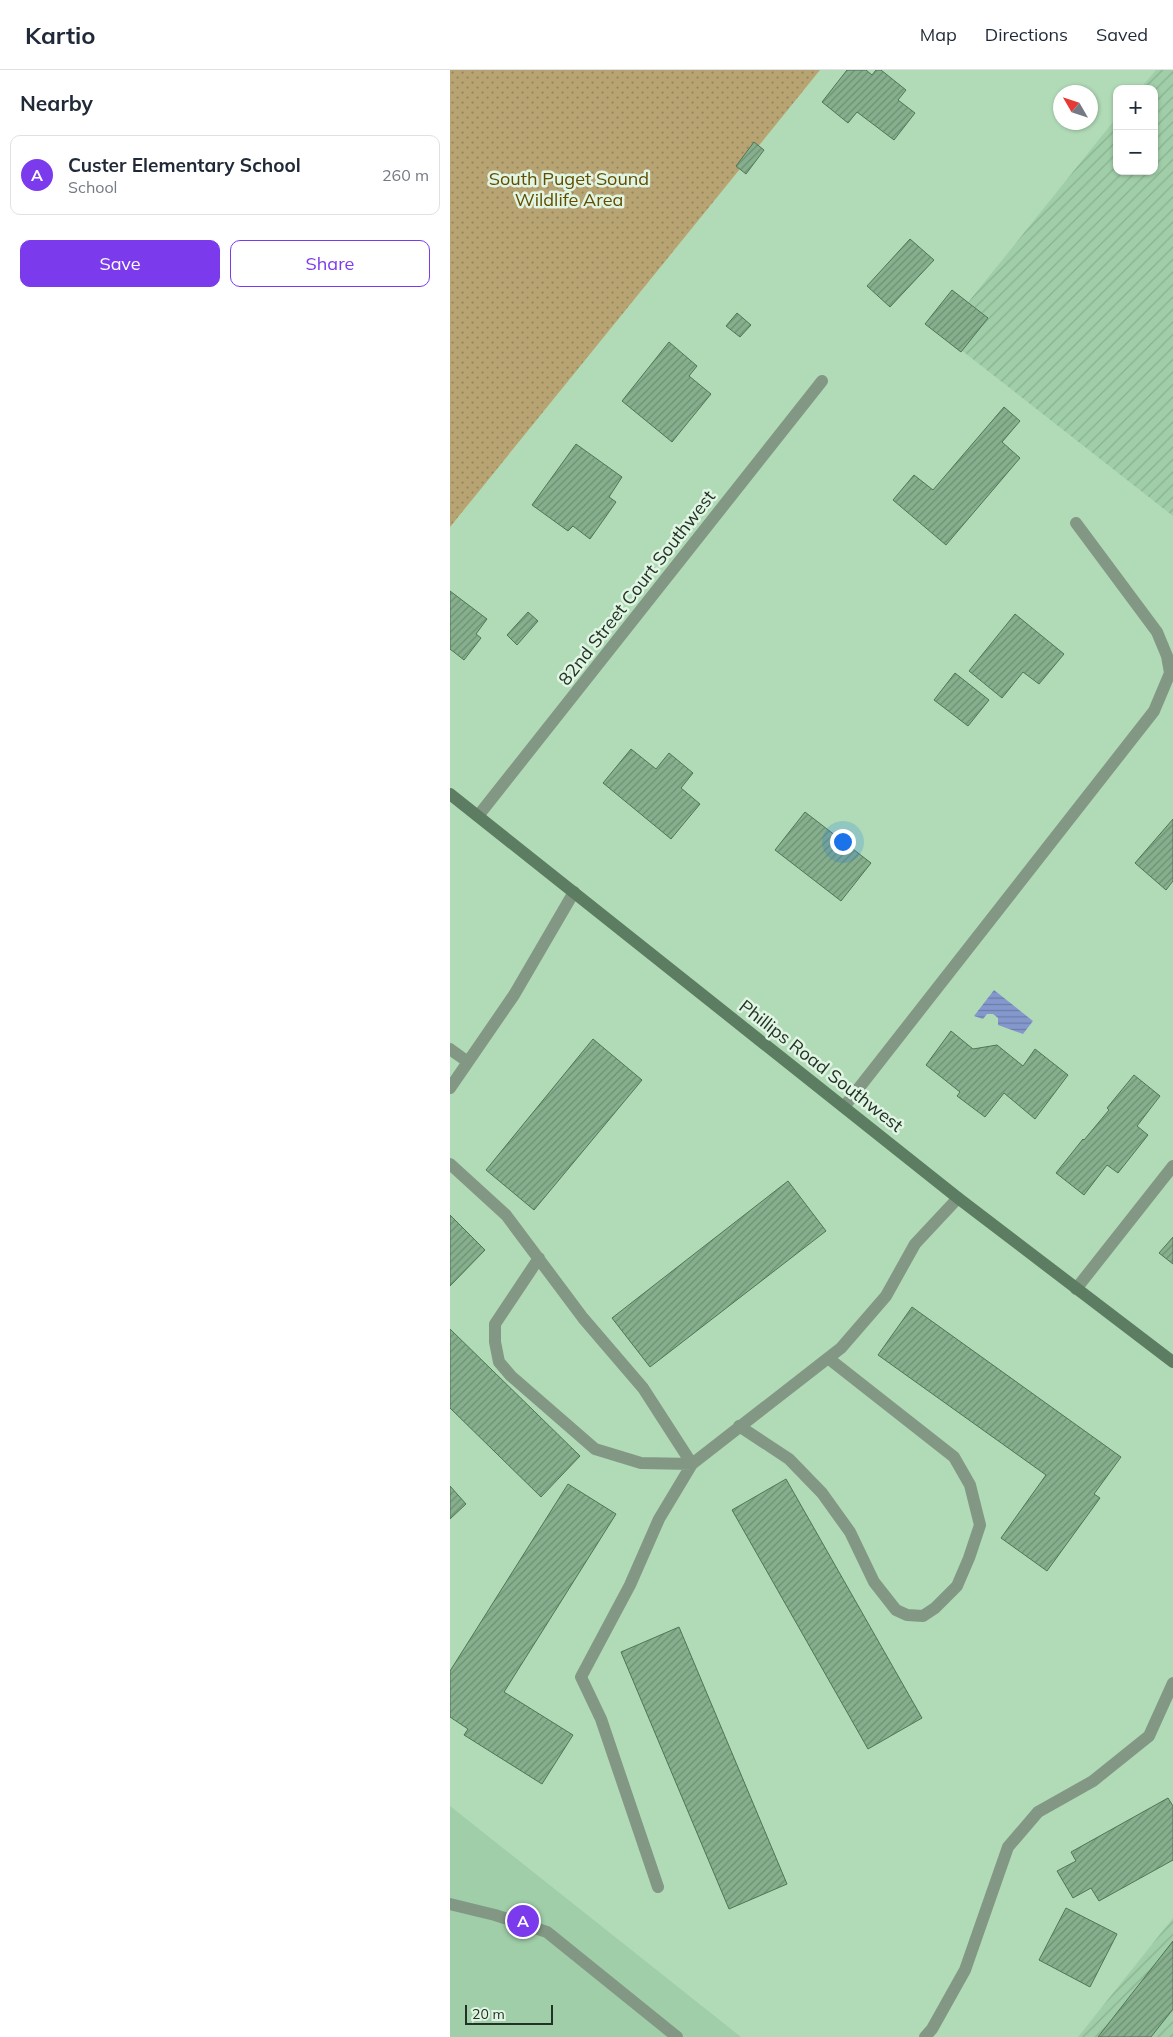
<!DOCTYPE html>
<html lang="en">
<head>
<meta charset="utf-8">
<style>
  :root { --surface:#fff; --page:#f2f2f3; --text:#1f2937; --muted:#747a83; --line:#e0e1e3; --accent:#7c3aed }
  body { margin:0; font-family:Mulish,sans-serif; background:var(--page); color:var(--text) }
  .controls { position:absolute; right:15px; top:15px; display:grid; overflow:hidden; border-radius:10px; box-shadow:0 1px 4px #0004 }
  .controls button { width:45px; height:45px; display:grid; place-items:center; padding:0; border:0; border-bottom:1px solid var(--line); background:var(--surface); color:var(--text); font:25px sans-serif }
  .compass { position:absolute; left:603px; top:15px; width:45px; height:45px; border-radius:50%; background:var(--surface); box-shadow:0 1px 4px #0004; rotate:309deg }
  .scale { position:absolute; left:15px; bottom:12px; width:88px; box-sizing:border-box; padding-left:5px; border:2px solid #223224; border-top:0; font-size:14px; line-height:18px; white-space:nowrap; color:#223224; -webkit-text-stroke:4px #e0f5e3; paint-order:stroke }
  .you { position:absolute; left:392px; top:771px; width:18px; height:18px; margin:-12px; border:4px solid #fff; border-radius:50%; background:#1a73e8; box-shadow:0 0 0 8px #1a73e833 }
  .badge { display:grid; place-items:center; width:32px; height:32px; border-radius:50%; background:var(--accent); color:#fff; font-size:16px; font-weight:700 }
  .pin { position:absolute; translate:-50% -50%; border:2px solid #fff; box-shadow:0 1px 5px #0006 }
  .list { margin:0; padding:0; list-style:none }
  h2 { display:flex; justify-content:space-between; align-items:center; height:65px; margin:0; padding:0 20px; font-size:21px }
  h2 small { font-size:16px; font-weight:400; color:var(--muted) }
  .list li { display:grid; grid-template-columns:32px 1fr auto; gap:15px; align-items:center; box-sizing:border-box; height:80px; margin:0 10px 10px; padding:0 10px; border:1px solid var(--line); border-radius:10px }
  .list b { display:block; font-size:19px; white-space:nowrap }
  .list p { margin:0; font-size:16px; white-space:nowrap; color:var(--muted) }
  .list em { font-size:16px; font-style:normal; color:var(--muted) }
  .actions { display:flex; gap:10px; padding:15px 20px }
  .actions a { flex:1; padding:11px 0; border:1px solid var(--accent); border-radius:10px; text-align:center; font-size:18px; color:var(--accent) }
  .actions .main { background:var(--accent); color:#fff }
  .map { position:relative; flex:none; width:723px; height:1967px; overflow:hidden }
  header { display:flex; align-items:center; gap:30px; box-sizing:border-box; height:70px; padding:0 25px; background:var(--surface); border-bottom:1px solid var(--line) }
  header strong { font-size:24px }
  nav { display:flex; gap:28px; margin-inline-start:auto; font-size:18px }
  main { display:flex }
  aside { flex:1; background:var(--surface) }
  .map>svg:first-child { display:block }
  .built { fill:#a0cea8 }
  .industrial { fill:url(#industrial-furrows) }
  .park { fill:url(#park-dots) }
  .water { fill:url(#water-rules) }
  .building { fill:url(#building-hatch); stroke:#4f7656 }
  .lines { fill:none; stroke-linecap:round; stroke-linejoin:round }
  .lane { stroke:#829885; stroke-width:12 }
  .street { stroke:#829885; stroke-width:12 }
  .secondary { stroke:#5d7d62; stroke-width:12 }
  .labels { text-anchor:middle; stroke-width:5; stroke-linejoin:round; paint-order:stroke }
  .park-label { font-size:18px; fill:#644d00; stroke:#e0f5e3 }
  .street-label { font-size:18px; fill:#223224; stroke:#e0f5e3 }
</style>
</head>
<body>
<header>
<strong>Kartio</strong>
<nav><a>Map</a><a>Directions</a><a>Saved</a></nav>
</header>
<main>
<aside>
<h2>Nearby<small></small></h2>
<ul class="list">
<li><span class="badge">A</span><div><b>Custer Elementary School</b><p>School</p></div><em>260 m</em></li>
</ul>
<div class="actions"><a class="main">Save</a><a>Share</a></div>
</aside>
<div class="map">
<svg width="723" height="1967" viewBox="0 0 723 1967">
  <defs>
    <pattern id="industrial-furrows" width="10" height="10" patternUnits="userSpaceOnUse" patternTransform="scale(1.25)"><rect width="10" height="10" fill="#a0cea8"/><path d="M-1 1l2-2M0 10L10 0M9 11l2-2" fill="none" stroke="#8ab190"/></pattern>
    <pattern id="park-dots" width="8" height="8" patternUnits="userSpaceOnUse" patternTransform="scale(1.25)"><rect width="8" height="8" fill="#b8a472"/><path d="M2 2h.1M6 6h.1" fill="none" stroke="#95865d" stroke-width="1.8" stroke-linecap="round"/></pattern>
    <pattern id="water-rules" width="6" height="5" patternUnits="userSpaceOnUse" patternTransform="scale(1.25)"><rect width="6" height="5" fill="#8598cd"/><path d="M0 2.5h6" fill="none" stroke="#6c7da6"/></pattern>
    <pattern id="building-hatch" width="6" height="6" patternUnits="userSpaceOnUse" patternTransform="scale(1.25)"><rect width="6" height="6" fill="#86af8d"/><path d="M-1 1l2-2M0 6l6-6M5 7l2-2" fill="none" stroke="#6d8f73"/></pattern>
  </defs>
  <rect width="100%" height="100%" fill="#b1dbb7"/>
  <path class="built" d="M0,1736L291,1967H0Z"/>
  <path class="industrial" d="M706,0H723V446L492,265L667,47V101H704V19H690Z
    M723,1848V1967H628Z"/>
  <path class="park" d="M0,0H370L0,457Z"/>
  <path class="water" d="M544,920L583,951L573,964L548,955V948L543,944H537L533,949L524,946Z"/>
  <path class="building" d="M397,0H416L422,5L426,0H431L456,20L448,30L465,43L444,70L407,42L398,53L372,32Z
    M304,72L314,80L296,104L286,96Z
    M460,169L484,190L440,237L417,216Z
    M502,220L538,248L511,282L475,254Z
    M287,243L301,255L290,267L276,256Z
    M219,272L247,296L239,306L261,324L222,372L172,331Z
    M554,337L570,351L552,372L570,388L496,475L443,430L464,405L483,420Z
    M126,374L172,407L159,427L166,432L140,469L123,456L118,461L82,435Z
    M0,521L37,549L26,564L31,568L14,590L0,579Z
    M78,542L88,551L67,575L57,565Z
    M565,544L614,584L589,614L573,602L552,628L519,601Z
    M505,603L539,630L518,656L484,630Z
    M181,679L206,699L219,683L243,703L231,718L250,734L221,769L153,713Z
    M355,742L421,793L391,831L325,780Z
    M723,749V811L716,820L685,793Z
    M501,961L523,979L547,975L573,996L585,979L618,1005L585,1049L554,1023L535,1047L507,1026L510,1022L476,995Z
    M143,969L192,1010L84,1140L36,1100Z
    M684,1005L710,1026L687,1056L698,1065L668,1103L657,1095L634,1125L606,1103L633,1069L634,1070L659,1040L657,1038Z
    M338,1111L376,1161L200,1297L162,1248Z
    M0,1145L35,1180L0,1216Z
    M723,1167V1194L709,1183Z
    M462,1237L671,1387L644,1424L650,1428L597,1501L551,1468L596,1405L428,1285Z
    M0,1259L130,1386L91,1427L0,1338Z
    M336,1409L472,1648L418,1679L282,1440Z
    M118,1414L166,1444L54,1622L123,1665L92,1714L14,1665L18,1659L0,1647V1601Z
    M0,1416L16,1434L0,1449Z
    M229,1557L337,1814L279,1839L171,1582Z
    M718,1728L723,1736V1790L649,1831L641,1818L623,1828L607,1801L626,1791L621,1782Z
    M616,1838L667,1864L640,1917L589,1890Z
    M723,1871V1939L701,1967H648Z"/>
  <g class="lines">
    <path class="lane" d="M0,979L18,992
      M0,1018L64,925L124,822
      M394,1037L704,641L720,603L717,586L707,562L626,453
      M0,1094L56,1145L133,1248L193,1318L242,1394
      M89,1188L45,1254V1272L49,1292L61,1306L145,1379L191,1393L242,1394
      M626,1219L723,1096
      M289,1356L339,1389L372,1423L400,1462L424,1512L446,1540L457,1545L473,1546L485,1538L507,1516L519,1488L530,1455L520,1415L504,1387L378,1288
      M208,1817L151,1649L131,1607L180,1515L209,1449L242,1394L391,1278L436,1226L465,1174L508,1128
      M0,1834L45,1845L97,1862L227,1967
      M475,1967L482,1959L515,1900L558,1777L588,1742L643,1711L699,1666L723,1613"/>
    <path class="street" d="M28,746L372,311"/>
    <path class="secondary" d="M0,724L508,1128L723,1292"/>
  </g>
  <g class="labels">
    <g class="park-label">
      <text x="119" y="115">South Puget Sound<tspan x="119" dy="21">Wildlife Area</tspan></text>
    </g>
    <g class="street-label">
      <text transform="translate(187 518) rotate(-52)" y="6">82nd Street Court Southwest</text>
      <text transform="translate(371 996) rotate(38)" y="6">Phillips Road Southwest</text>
    </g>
  </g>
</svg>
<div class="controls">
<button>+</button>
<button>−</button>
</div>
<svg class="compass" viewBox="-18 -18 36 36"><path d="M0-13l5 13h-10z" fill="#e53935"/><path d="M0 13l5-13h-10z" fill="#747a83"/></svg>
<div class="scale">20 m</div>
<div class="you"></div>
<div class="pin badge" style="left:73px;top:1851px">A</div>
</div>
</main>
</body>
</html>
